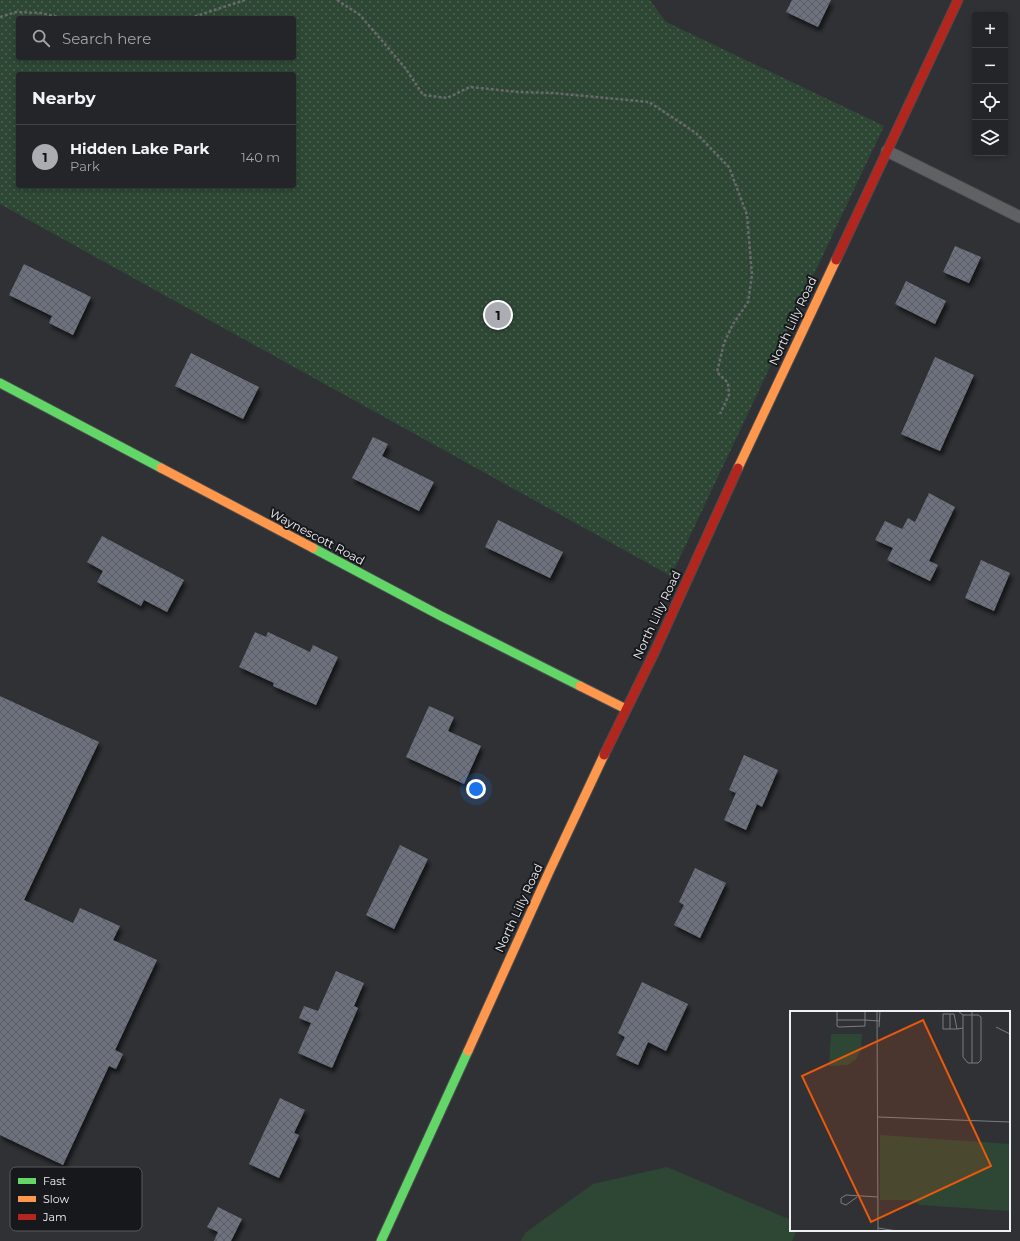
<!DOCTYPE html>
<html lang="en">
<head>
<meta charset="utf-8">
<style>
  :root { --surface:#232528; --page:#2f3134; --text:#f1f3f6; --muted:#a3a5a8; --line:#404245; --accent:#abadb2 }
  body { margin:0; font-family:Montserrat,sans-serif; background:var(--page); color:var(--text) }
  .controls { position:absolute; right:12px; top:12px; display:grid; overflow:hidden; border-radius:4px; box-shadow:0 2px 6px #0003 }
  .controls button { width:36px; height:36px; display:grid; place-items:center; padding:0; border:0; border-bottom:1px solid var(--line); background:var(--surface); color:var(--text); font:20px sans-serif }
  .you { position:absolute; left:476px; top:789px; width:14px; height:14px; margin:-10px; border:3px solid #fff; border-radius:50%; background:#1a73e8; box-shadow:0 0 0 6px #1a73e833 }
  .badge { display:grid; place-items:center; width:26px; height:26px; border-radius:50%; background:var(--accent); color:#111; font-size:13px; font-weight:700 }
  .pin { position:absolute; translate:-50% -50%; border:2px solid #fff; box-shadow:0 1px 4px #0006 }
  .list { margin:0; padding:0; list-style:none }
  h2 { display:flex; justify-content:space-between; align-items:center; height:52px; margin:0; padding:0 16px; font-size:17px }
  h2 small { font-size:13px; font-weight:400; color:var(--muted) }
  .list li { display:grid; grid-template-columns:26px 1fr auto; gap:12px; align-items:center; box-sizing:border-box; height:64px; padding:0 16px; border-top:1px solid var(--line) }
  .list b { display:block; font-size:15px; white-space:nowrap }
  .list p { margin:0; font-size:13px; white-space:nowrap; color:var(--muted) }
  .list em { font-size:13px; font-style:normal; color:var(--muted) }
  .icon { flex:none; width:22px; height:22px; fill:none; stroke:currentColor; stroke-width:2; stroke-linecap:round; stroke-linejoin:round }
  .map { position:relative; flex:none; width:1020px; height:1241px; overflow:hidden }
  .search { position:absolute; background:var(--surface); box-shadow:0 2px 6px #0003; left:16px; top:16px; width:280px; height:44px; display:flex; align-items:center; gap:10px; box-sizing:border-box; padding:0 14px; border-radius:4px; color:var(--muted); font-size:15px }
  .panel { position:absolute; background:var(--surface); box-shadow:0 2px 6px #0003; left:16px; top:72px; width:280px; height:116px; border-radius:4px }
  .map>svg:first-child { display:block }
  .park { fill:url(#park-dots); fill-rule:evenodd }
  .pitch { fill:#2e4735 }
  .building { fill:url(#building-cross-hatch); filter:url(#shadow) }
  .lines { fill:none; stroke-linecap:round; stroke-linejoin:round }
  .lane-casing { stroke:#4b4d50; stroke-width:13 }
  .fast-casing { stroke:#4b4d50; stroke-width:11 }
  .slow-casing { stroke:#4b4d50; stroke-width:11 }
  .jam-casing { stroke:#4b4d50; stroke-width:11 }
  .path { stroke:#68696b; stroke-width:2.5; stroke-dasharray:3 2; stroke-linecap:butt }
  .lane { stroke:#5f6163; stroke-width:11 }
  .fast { stroke:#63d668; stroke-width:9 }
  .slow { stroke:#ff974d; stroke-width:9 }
  .jam { stroke:#b3261e; stroke-width:9 }
  .labels { text-anchor:middle; stroke-width:4; stroke-linejoin:round; paint-order:stroke }
  .street-label { font-size:12px; fill:#eef0f5; stroke:#17181b }
  .inset-road { fill:none; stroke:#7b7d82; stroke-width:1 }
  .view { fill:#e8590c; fill-opacity:0.15; stroke:#e8590c; stroke-width:2 }
  .inset-edge { fill:none; stroke:#eef0f5; stroke-width:2 }
  .key { fill:#17181b; stroke:#58595c; stroke-width:1 }
  .key-label { font-size:11px; fill:#eef0f5 }
</style>
</head>
<body>
<div class="map">
<svg width="1020" height="1241" viewBox="0 0 1020 1241">
  <defs>
    <pattern id="park-dots" width="8" height="8" patternUnits="userSpaceOnUse"><rect width="8" height="8" fill="#2e4735"/><path d="M2 2h.1M6 6h.1" fill="none" stroke="#4d6253" stroke-width="1.8" stroke-linecap="round"/></pattern>
    <pattern id="building-cross-hatch" width="8" height="8" patternUnits="userSpaceOnUse"><rect width="8" height="8" fill="#6d727e"/><path d="M0 0l8 8M0 8l8-8" fill="none" stroke="#5a5d64"/></pattern>
    <filter id="shadow"><feDropShadow dx="2.5" dy="4.5" stdDeviation="2" flood-color="#0009"/></filter>
  </defs>
  <rect width="100%" height="100%" fill="#2f3135"/>
  <path class="park" d="M0,0H650L666,22L884,126L671,576L0,204ZM18,18H294V58H18ZM18,74H294V186H18Z"/>
  <path class="pitch" d="M667,1167L791,1220V1230H797L792,1241H521L525,1233L593,1184Z"/>
  <path class="building" d="M792,0H831L818,27L786,12Z
    M955,246L981,257L969,283L943,272Z
    M24,264L91,297L73,335L49,323L52,316L9,295Z
    M906,281L946,301L935,324L895,304Z
    M191,353L259,387L243,419L175,386Z
    M935,357L974,375L940,451L901,434Z
    M373,437L388,444L382,456L434,482L419,511L352,478Z
    M929,493L955,507L929,561L938,565L930,581L887,560L893,548L875,540L885,521L902,529L908,518L915,522Z
    M498,520L563,552L550,578L485,547Z
    M102,536L184,580L167,612L144,600L141,606L97,582L103,571L87,562Z
    M981,560L1010,573L994,611L965,598Z
    M255,632L266,637L268,632L310,652L313,645L338,657L316,705L273,686L274,683L239,667Z
    M0,696L99,742L24,900L73,923L80,908L120,926L113,940L157,960L115,1050L123,1054L116,1069L109,1066L63,1165L0,1135Z
    M429,706L454,717L448,731L481,746L464,784L406,757Z
    M744,755L778,770L762,807L757,804L746,830L724,820L736,793L729,790Z
    M400,845L428,859L394,929L366,915Z
    M695,868L726,883L700,938L674,925L684,905L679,902Z
    M336,971L364,983L354,1006L358,1008L332,1068L298,1053L311,1023L299,1018L304,1006L318,1011Z
    M642,982L688,1004L666,1051L648,1042L638,1065L616,1055L625,1037L618,1033Z
    M280,1098L305,1110L294,1133L299,1135L279,1178L249,1164Z
    M218,1207L242,1219L231,1241H214L218,1232L207,1227Z"/>
  <g class="lines">
    <defs>
      <path id="lane" d="M887,151L1020,217"/>
      <path id="fast" d="M0,383L161,468
        M313,548L441,616L580,686
        M381,1241L468,1051"/>
      <path id="slow" d="M161,468L313,548
        M738,468L836,260
        M580,686L626,709
        M468,1051L549,872L604,755"/>
      <path id="jam" d="M836,260L958,0
        M604,755L655,651L738,468"/>
    </defs>
    <use href="#lane" class="lane-casing"/>
    <use href="#fast" class="fast-casing"/>
    <use href="#slow" class="slow-casing"/>
    <use href="#jam" class="jam-casing"/>
    <path class="path" d="M337,0L360,15L406,69L423,95L447,98L470,87L519,92L553,93L649,102L696,133L729,167L747,215L752,275L748,302L733,324L724,343L717,372L728,383L729,395L720,414
      M0,17L16,12L41,13L63,18
      M190,18L245,0"/>
    <use href="#lane" class="lane"/>
    <use href="#fast" class="fast"/>
    <use href="#slow" class="slow"/>
    <use href="#jam" class="jam"/>
  </g>
  <g class="labels">
    <g class="street-label">
      <text transform="translate(793 321) rotate(-65)" y="4">North Lilly Road</text>
      <text transform="translate(317 537) rotate(28)" y="4">Waynescott Road</text>
      <text transform="translate(657 615) rotate(-65)" y="4">North Lilly Road</text>
      <text transform="translate(519 908) rotate(-65)" y="4">North Lilly Road</text>
    </g>
  </g>
  <g transform="translate(790 1011)">
    <rect width="220" height="220" fill="#2f3135"/>
    <path d="M90,124L220,133V200L130,194L121,189H90Z" fill="#2e4735"/>
    <path d="M41,23H72L71,38L66,48L58,54L39,55Z" fill="#2e4735"/>
    <path class="inset-road" d="M47,0V15L49,16L75,15V9H47M75,0V9L89,10M87,0L88,220M168,0L173,4H188L191,6V49L188,52H178L173,46V4M89,16L90,0M206,16L220,23M160,18V3M167,18L164,3H153V18H167L173,17M182,52V0M88,106L220,111M67,186L56,194L51,192V187L56,184L88,186M88,217L107,220"/>
    <path class="view" d="M133,9L201,155L81,211L12,65Z"/>
    <rect width="220" height="220" class="inset-edge"/>
  </g>
  <rect x="10" y="1167" width="132" height="64" rx="6" class="key"/>
  <rect x="18" y="1178" width="18" height="6" fill="#63d668"/>
  <rect x="18" y="1196" width="18" height="6" fill="#ff974d"/>
  <rect x="18" y="1214" width="18" height="6" fill="#b3261e"/>
  <g class="key-label">
    <text x="43" y="1185">Fast</text>
    <text x="43" y="1203">Slow</text>
    <text x="43" y="1221">Jam</text>
  </g>
</svg>
<div class="controls">
<button>+</button>
<button>−</button>
<button><svg class="icon" aria-label="locate" viewBox="0 0 24 24"><circle cx="12" cy="12" r="6"/><path d="M12 2v4M12 18v4M2 12h4M18 12h4"/></svg></button>
<button><svg class="icon" aria-label="layers" viewBox="0 0 24 24"><path d="M12 4l9 5-9 5-9-5zM3 14l9 5 9-5"/></svg></button>
</div>
<div class="you"></div>
<div class="pin badge" style="left:498px;top:315px">1</div>
<div class="search"><svg class="icon" aria-label="search" viewBox="0 0 24 24"><circle cx="10" cy="10" r="6"/><path d="M15 15l6 6"/></svg>Search here</div>
<section class="panel">
<h2>Nearby<small></small></h2>
<ul class="list">
<li><span class="badge">1</span><div><b>Hidden Lake Park</b><p>Park</p></div><em>140 m</em></li>
</ul>
</section>
</div>
</body>
</html>
